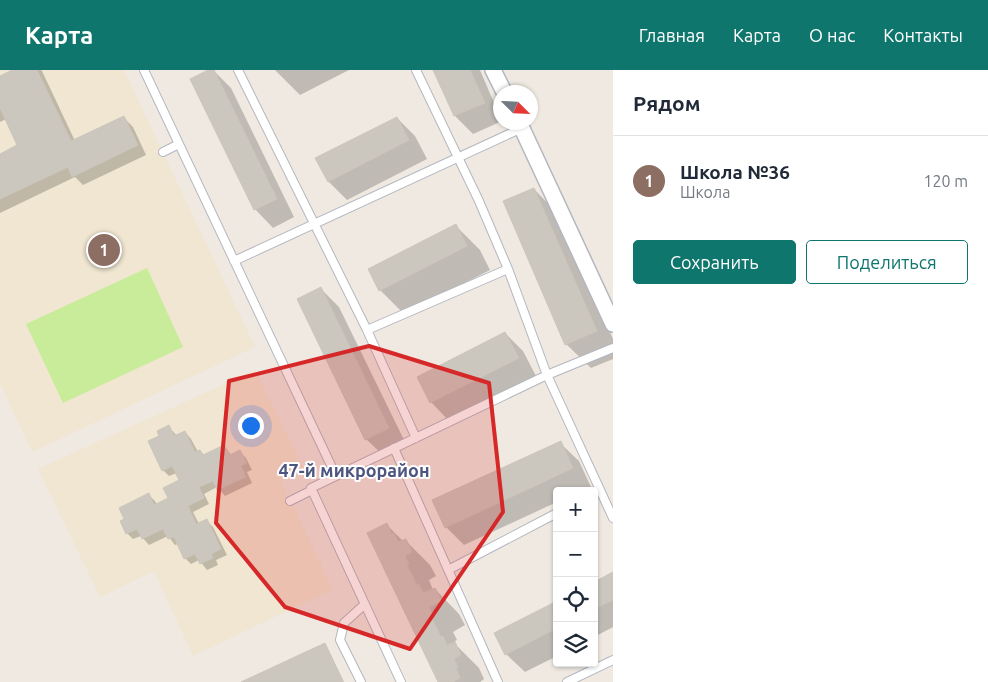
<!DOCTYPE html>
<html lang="ru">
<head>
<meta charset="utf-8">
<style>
  :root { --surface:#fff; --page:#f2f2f3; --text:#1f2937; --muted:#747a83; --line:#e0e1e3; --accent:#0f766e }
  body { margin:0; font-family:Ubuntu,sans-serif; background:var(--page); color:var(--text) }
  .controls { position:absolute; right:15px; bottom:15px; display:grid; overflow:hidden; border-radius:5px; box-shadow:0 1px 4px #0004 }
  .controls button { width:45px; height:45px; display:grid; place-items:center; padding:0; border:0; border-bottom:1px solid var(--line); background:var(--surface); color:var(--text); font:25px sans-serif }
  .compass { position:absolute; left:493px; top:15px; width:45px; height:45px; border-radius:50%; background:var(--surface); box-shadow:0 1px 4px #0004; rotate:114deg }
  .you { position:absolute; left:250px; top:355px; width:18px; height:18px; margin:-12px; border:4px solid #fff; border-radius:50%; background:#1a73e8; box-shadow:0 0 0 8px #1a73e833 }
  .badge { display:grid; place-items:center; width:32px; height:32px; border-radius:50%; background:var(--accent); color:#fff; font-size:16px; font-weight:700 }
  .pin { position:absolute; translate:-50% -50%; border:2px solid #fff; box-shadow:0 1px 5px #0006 }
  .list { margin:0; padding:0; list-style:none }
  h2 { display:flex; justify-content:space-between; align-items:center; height:65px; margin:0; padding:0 20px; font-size:21px }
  h2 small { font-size:16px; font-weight:400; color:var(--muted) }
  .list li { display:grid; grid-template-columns:32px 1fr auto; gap:15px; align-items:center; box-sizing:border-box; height:90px; padding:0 20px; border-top:1px solid var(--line) }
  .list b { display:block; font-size:19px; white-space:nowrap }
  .list p { margin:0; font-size:16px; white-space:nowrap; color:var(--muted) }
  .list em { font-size:16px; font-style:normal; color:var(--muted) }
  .actions { display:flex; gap:10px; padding:15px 20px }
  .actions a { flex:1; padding:11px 0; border:1px solid var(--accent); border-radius:5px; text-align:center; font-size:18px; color:var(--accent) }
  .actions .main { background:var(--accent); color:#fff }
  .icon { flex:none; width:28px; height:28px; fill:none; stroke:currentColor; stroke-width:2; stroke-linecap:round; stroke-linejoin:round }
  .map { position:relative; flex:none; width:613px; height:612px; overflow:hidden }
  header { display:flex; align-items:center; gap:30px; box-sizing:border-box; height:70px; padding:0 25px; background:var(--accent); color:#fff }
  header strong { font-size:24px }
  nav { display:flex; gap:28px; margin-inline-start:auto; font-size:18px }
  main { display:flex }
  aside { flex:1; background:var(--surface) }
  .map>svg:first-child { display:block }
  .education { fill:#f0e6d1 }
  .pitch { fill:#c9ec9a }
  .shadow { fill:#0003 }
  .building { fill:#cbc7bf; stroke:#cbc5ba }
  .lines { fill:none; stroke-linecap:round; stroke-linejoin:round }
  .lane-casing { stroke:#b4b7c1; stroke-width:10 }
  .street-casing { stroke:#b4b7c1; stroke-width:18 }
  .lane { stroke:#fff; stroke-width:8 }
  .street { stroke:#fff; stroke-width:15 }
  .marked { fill:#d62828; fill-opacity:0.2; stroke:#d62828; stroke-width:4; stroke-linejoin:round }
  .labels { text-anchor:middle; stroke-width:4; stroke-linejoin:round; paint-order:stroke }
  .quarter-label { font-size:18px; font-weight:bold; fill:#4d5680; stroke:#fff }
</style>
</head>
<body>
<header>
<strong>Карта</strong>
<nav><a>Главная</a><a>Карта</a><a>О нас</a><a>Контакты</a></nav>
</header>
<main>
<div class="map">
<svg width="613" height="612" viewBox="0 0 613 612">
  <rect width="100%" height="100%" fill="#efe9e1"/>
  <path class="education" d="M0,0H124L255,277L32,382L0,313Z
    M255,300L303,397L280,410L333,519L193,586L154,501L100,527L38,399Z"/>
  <path class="pitch" d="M147,198L183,277L63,333L26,254Z"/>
  <path class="shadow" d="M15,0H41L42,1L75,71L124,48L133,57L146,85L83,115L75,107L0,143V85L19,76L6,49L0,52V7Z
    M211,0H213L231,18L294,147L273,158L255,139Z
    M275,0H349L300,25Z
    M435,0H480L500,47V52L473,64L455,46Z
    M397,48L415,66L427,89L347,130L329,112L317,89Z
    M534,119L558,144L613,269V289L591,298L566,274Z
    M455,155L480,180L490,200L404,244L380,220Z
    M321,219L339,237L407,376L385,387L366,369Z
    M505,263L523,281L536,306L449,351L431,332Z
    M169,357L177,366L185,362L191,369L198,382L200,381L205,386L224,376L232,386L240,382L246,388L252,400L247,402L252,413L225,426L217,417L204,424L209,434L193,442L199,454L207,451L213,457L227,485L216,490L218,495L207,500L199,490L191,494L185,488L178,474L175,475L168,466L149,475L141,466L133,469L127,463L126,449L149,425L155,431L157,435L169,429L180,410L177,403L169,406L163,400L161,367Z
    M560,373L579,391L591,417L582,421H557V432L464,475L446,457Z
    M387,455L403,471L405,470L430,495L436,506L429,510L433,520L435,519L459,544L465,555L453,562L457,570L455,571L457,576L479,598L484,609L480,612H439Z
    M613,504V557L594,567V513Z
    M557,533V586L525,602L506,584Z
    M324,574L327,577L344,612H244Z"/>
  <path class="building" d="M12,0H37L71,71L124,46L138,75L72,107L68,97L0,129V84L17,75L0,38V6Z
    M208,0H214L277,129L254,140L190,9Z
    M433,0H470L485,33L454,46Z
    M397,47L409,70L328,112L315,88Z
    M534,118L597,261L565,275L503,131Z
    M456,154L467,176L379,221L368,199Z
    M321,217L389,358L365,370L297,229Z
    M505,262L519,288L430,333L417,307Z
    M169,355L174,366L185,361L195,382L200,380L203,385L224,375L230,385L240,380L247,393L241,396L246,407L217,420L213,411L199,417L204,428L188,436L196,454L207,449L221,479L211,484L213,488L200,494L195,484L184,489L174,467L168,469L163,459L142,469L137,459L126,464L120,451L124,449L119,438L149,423L154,435L168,428L163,418L179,410L172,396L162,401L148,371L159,366L157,361Z
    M561,371L573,398L445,458L432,430Z
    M387,453L392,464L394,463L398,472L406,469L412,482L405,486L409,494L407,495L417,515L419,514L423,523L435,518L442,531L429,537L433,546L431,547L441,567L443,566L447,575L455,572L461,585L454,589L458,597L456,598L460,608L453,612H438L367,463Z
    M613,502V530L594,539V512Z
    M557,531V558L505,585L494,563Z
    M325,573L343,612H241Z"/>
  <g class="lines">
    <defs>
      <path id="lane" d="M144,0L336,406
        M238,0L367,260L416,368
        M416,0L479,131L508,199L547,305L613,448
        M163,82L179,74
        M234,191L522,58
        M367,260L508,199
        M394,378L498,612
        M290,431L312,420
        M448,500L557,443
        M361,612L340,570L344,553L365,534
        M401,612L311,418L547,305L613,278
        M567,612L613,590"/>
      <path id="street" d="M493,0L504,22
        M519,52L613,254"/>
    </defs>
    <use href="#lane" class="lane-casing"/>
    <use href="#street" class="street-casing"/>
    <use href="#lane" class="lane"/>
    <use href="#street" class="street"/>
  </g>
  <path class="marked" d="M369,276L489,313L503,442L410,579L285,537L216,453L229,311Z"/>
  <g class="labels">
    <g class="quarter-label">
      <text x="354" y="407">47-й микрорайон</text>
    </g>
  </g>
</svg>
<div class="controls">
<button>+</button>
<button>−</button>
<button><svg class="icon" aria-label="locate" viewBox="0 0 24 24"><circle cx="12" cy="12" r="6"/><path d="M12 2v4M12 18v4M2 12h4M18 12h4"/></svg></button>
<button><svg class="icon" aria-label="layers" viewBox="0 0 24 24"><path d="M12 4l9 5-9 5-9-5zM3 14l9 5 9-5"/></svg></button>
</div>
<svg class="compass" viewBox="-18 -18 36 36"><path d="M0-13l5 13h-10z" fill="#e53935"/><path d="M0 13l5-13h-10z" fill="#747a83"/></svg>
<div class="you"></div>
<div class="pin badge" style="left:104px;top:180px;background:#8d6e63">1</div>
</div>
<aside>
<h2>Рядом<small></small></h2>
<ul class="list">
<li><span class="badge" style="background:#8d6e63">1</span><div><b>Школа №36</b><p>Школа</p></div><em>120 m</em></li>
</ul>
<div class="actions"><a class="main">Сохранить</a><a>Поделиться</a></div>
</aside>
</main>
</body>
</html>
